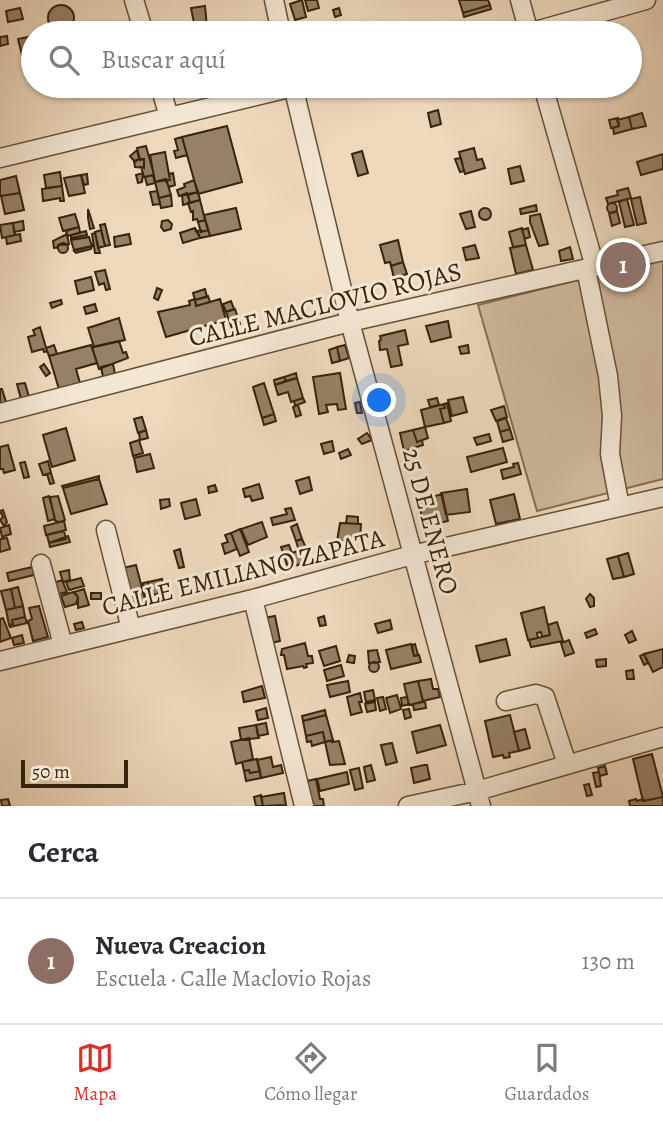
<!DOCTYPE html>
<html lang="es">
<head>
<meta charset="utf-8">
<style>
  :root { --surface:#fff; --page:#f2f2f3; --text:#2b2b33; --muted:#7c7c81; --line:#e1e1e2; --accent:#d93025 }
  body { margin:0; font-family:Alegreya,serif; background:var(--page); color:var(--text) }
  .scale { position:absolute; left:21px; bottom:18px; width:107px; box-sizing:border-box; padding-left:7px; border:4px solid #38230b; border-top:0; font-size:19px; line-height:24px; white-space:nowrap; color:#38230b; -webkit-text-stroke:5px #f3e6d3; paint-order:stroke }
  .you { position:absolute; left:380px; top:401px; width:24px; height:24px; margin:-18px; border:5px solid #fff; border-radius:50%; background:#1a73e8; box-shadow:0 0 0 10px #1a73e833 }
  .badge { display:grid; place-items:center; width:46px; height:46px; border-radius:50%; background:var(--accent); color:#fff; font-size:23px; font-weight:700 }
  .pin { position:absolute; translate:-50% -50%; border:4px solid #fff; box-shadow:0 2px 7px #0006 }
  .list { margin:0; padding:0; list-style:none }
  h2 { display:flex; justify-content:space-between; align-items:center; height:91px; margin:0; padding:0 28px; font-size:30px }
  h2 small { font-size:23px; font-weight:400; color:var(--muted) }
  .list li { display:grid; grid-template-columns:46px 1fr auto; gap:21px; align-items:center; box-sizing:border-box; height:126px; padding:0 28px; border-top:2px solid var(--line) }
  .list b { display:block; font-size:26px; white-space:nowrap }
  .list p { margin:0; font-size:23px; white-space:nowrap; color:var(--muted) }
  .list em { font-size:23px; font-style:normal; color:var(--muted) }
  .icon { flex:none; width:38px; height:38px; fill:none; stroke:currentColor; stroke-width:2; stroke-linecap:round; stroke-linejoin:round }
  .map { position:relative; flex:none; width:663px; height:806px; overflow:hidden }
  .search { position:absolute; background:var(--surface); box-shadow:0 2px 5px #0004; left:21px; right:21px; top:21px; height:77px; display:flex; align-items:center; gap:18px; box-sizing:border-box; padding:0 24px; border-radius:38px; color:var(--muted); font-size:26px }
  .sheet { height:217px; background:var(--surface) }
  nav { display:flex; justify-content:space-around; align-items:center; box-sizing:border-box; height:98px; border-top:2px solid var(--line); background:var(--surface); font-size:19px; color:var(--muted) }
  nav a { display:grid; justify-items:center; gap:4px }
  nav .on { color:var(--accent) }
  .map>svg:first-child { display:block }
  .green { fill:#ceb99e; stroke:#836e54; stroke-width:2 }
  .building { fill:#968167; stroke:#38230b; stroke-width:2 }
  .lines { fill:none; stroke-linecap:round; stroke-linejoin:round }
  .minor-casing { stroke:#655037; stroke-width:21 }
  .minor { stroke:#f3e6d3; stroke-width:18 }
  .labels { text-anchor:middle; stroke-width:6; stroke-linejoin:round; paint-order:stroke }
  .street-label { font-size:26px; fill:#38230b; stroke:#f3e6d3 }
</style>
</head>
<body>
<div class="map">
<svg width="663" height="806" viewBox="0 0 663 806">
  <rect width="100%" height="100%" fill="#edd8bc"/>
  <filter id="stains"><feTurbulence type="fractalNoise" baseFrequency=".00286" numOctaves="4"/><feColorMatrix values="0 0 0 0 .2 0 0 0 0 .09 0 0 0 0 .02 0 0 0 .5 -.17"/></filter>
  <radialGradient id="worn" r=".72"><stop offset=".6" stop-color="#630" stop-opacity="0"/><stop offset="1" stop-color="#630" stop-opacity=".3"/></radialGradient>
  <path class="green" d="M663,259V479L537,511L478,305Z"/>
  <path class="building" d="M302,0L306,17L295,20L290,4Z
    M305,0H317L319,8L308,11Z
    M459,0H488L490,5L463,13Z
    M490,5L491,9L464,17L463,13Z
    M48 18a13 13 0 1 1 26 0a13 13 0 1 1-26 0Z
    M205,6L207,27H209L210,31L196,33L191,8Z
    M20,8L23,19L8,22L6,11Z
    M339,8L341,15L335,17L333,10Z
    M365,22L367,33H345L344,26H347V29L356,27L355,24Z
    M310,23L312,31L300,33L298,25Z
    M401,26L402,33H390L391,28Z
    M7,36L8,44L0,46V37Z
    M33,36V54L22,55L18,39Z
    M122,86H138L139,89L124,93Z
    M438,110L441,124L431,127L428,113Z
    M642,113L646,126L632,129L629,117Z
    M629,117L632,129L614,134L613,128L619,126L617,120Z
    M618,118L619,126L611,128L609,120Z
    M227,126L242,182L198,194L182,137Z
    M182,137L187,155L176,158L174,151L178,150L175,139Z
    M146,146L154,175L144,177L141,167L144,168V159L140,160L137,148Z
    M474,148L477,160L482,159L485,168L465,174L459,152Z
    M137,150L139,159L135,162L130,156Z
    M362,151L368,173L358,176L352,154Z
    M165,152L170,180L155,182L150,155Z
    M663,154V169L641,175L637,162Z
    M461,158L464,171L460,172L455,159Z
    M139,159H144V168L135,167L134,161Z
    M520,166L524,181L511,184L508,169Z
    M60,172L62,186L46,188L44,175Z
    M143,173L142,182L138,183L136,175Z
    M173,173L175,185L169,187L166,181L170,180L169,174Z
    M87,174L88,184L84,185L81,175Z
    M81,175L85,193L69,196L64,178Z
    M153,175L155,183L147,185L145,177Z
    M16,176L20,193L0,196V180Z
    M166,179L171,195L159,198L155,182Z
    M194,180L198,192L179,196L177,190L185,187L184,184Z
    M62,186L64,201H60V198L43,201L42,189Z
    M628,188L631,198L608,204L606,198L618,195L617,191Z
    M157,191L160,204L153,205L150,192Z
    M198,192L200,200L190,203L188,195Z
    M20,193L24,210L5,214L1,196Z
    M187,193L190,203L183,205L182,195Z
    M171,195L172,206L161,208L159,198Z
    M640,197L646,223L637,225L631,199Z
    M627,199L634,225L625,227L619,202Z
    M200,200L205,220L198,222L197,219L193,220V211L191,212L188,203Z
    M607 208a5 5 0 1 1 10 0a5 5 0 1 1-10 0Z
    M536,205L537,211L521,214L520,209Z
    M479 214a6 6 0 1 1 12 0a6 6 0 1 1-12 0Z
    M236,208L241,229L210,236L204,215Z
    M88,209L94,228L90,229L88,218Z
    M471,211L475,227L466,229L460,214Z
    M617,211L620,223L612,226L609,213Z
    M75,214L79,227L63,231L59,218Z
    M540,214L548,244L539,246L530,222V216Z
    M168,220L172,224L171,229L164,231L161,227L162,221Z
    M205,220L208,230L201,232L198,222Z
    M23,221L24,230L14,232L13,223Z
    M13,223L15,235L2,238L0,225Z
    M105,224L110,245L105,246L100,225Z
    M79,227L80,233L67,236L66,231Z
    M195,228L200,238L183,243L180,233Z
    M522,228L526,245L513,247L509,232Z
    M528,228L530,237L525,239L522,230Z
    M101,230L105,246L98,248L95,232Z
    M201,230V232L208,230L210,236L200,238L198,232L195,231Z
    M86,231L87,235L71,238V235Z
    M95,233L100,253H95L92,234Z
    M20,234L21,241L7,244L6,237Z
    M67,234L69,244L58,245V247L54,248L53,241Z
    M129,234L131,244L115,247L114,237Z
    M89,237L92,246L74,250L71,240Z
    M398,240L403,262L391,266L390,262L385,263L380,245Z
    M58 248a5 5 0 1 1 10 0a5 5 0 1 1-10 0Z
    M475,245L479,258L466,260L463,248Z
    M526,245L533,270L516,274L510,248Z
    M92,246L91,249L76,253L74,251Z
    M570,247L573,259L561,261L559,251Z
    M403,262L407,274L394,278L391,266Z
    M105,270L110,289L106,290L104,283L99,285L95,272Z
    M91,277L94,290L78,294L75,281Z
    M157,288L162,290L158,300L154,298Z
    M205,289L207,297L195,300L193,293Z
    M208,296L210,302L196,306L195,300Z
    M195,299L196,306L220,299L226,320L166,337L158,312L190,305L189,301Z
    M61,300L62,304L52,308L50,303Z
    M231,301L234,309L226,312L223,304Z
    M95,304L97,311L86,314L84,307Z
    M235,309L240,324L232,328L226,312Z
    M119,318L125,340L94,347L88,328Z
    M448,321L451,337L431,342L426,326Z
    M40,327L47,351L44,352L43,349L32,352L28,337L35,335L33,330Z
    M405,330L408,344L398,346L402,365L391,367L387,349L380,350L379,341L381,340L380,336Z
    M119,341L123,353L126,352L128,358L99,369L92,347Z
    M54,345L57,354L49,356L46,348Z
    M91,345L97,363L76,369L80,383L59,389L49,356Z
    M345,345L349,358L340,361L337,347Z
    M468,345L469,353L461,354L459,347Z
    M337,347L340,361L332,363L329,350Z
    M44,364L50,373L46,376L40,367Z
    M113,364L115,374L103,377L101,367Z
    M296,373L297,378L286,381L284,377Z
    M340,373L346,409L338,410L337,404L326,405L328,412L319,414L313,377Z
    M284,377L286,381L275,385L274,380Z
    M297,378L303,398L291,402L288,392L278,395L275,385Z
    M25,383L29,397L21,399L17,384Z
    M264,383L274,414L262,418L253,387Z
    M0,389H2L6,402L0,404Z
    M463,397L467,412L452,416L448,400Z
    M303,398L305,402L295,406L294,401Z
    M437,398L439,405L430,407L428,400Z
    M360,402L362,413H357L355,403Z
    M447,403L451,421L444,423L440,409L445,408L444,404Z
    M444,404L445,408L440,409L444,423L425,427L421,410Z
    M298,405L301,415L296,417L293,407Z
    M504,406L507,417L496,421L491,410Z
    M274,414L276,421L264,425L262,418Z
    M142,417L146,430L138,433L134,419Z
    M506,418L510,429L500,432L497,421Z
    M425,427L428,438L417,442L413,430Z
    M66,428L75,460L52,467L43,435Z
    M510,429L513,439L503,442L500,432Z
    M146,430L148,438L140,440L139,433Z
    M413,430L417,442L422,440L423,445L404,451L400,433Z
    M367,433L372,440L362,444L358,439Z
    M489,434L491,441L477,445L474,438Z
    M139,440L143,453L133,456L130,443Z
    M332,441L334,451L324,454L321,444Z
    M8,445L15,470L4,473L3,469H0V447Z
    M503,448L507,462L471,472L467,457Z
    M348,449L351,455L341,459L339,453Z
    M150,454L154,468L137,472L134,458Z
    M48,461L51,473L43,475L39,464Z
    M25,462L29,477L24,478L20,463Z
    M518,463L521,474L503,479L501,470L514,467L513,464Z
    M51,473L54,483L50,484L47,474Z
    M99,476V479L63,488L62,486Z
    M309,477L312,490L300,494L296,481Z
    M99,479L107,504L71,514L63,488Z
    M259,484L263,498L252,501L250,496L245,497L243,489Z
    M215,485L217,491L209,493L208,487Z
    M467,489L470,512L446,515L441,493Z
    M431,492L432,497L442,494L448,521L424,526L418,500L425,498L424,494Z
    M514,494L520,519L496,524L490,500Z
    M49,496L55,519L48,521L43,498Z
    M58,496L65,520L60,522L55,521L50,497Z
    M169,499L170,506L161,509L160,500Z
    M196,499L200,515L185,519L181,503Z
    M291,508L295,520L273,525L271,518L287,514L285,509Z
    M3,510L7,522L4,526L0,520L3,517L0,511Z
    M347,516L358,517V524L346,523Z
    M64,521L66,530L46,535L44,526Z
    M262,522L267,537L248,545L241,529Z
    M340,523L361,524L360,540L337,541Z
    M297,524L302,539L296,541L291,527Z
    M9,525L11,534L2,537L0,528Z
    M240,529L249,552L240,556L231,533Z
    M64,531L66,539L49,543L47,535Z
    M231,533L237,549L225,554L222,544L228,542L225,535Z
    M68,536L70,542L50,547L49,543Z
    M7,538L10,549L0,552V539Z
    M302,539L306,548L299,551L296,541Z
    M289,545L292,553L306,548L310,561L288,568L281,547Z
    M180,549L184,567L179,568L174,551Z
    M628,553L634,574L624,577L618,556Z
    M618,556L624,577L613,579L607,559Z
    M136,565L147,607L130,611L119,569Z
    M32,567L34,575L9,581L7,573Z
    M69,570L70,580L63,582L60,572Z
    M81,578L84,586L69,590L66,582Z
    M162,579L164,592L150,596L148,582Z
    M62,580L67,592L55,595L51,584Z
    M148,582L152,606L148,607L143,583Z
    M18,587L23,606L15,608L11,589Z
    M11,589L15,608L6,610L1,591Z
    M84,589L89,605L78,608V597L74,592Z
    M73,592L78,597L76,604L65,607L61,596Z
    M91,593H101V599H91Z
    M590,594L594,598V606L590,607L586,599Z
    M23,606L25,617L12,620L13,624L9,625L6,610Z
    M39,606L48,637L33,641L28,621L32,619L29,608Z
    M544,607L550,635L542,637L541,632L537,633L538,638L528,640L521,613Z
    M275,616L280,641L271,643L264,618Z
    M324,616L326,625L320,626L318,618Z
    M25,617L27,623L10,627L9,625L13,624L12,620Z
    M3,618L11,638L0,642V619Z
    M390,620L392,629L378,633L375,624Z
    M82,622L84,628L76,630L74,624Z
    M557,622L563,641L531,647L529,640L550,635L548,625Z
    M595,629L597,634L587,638L585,633Z
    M632,631L636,640L629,643L625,635Z
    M22,635L24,643L14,645L12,638Z
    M506,639L510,655L480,662L476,646Z
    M569,640L574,653L565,656L561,643Z
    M305,643L308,656H312L313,663L306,664L307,667L304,668L303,666L287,669L284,655H281L282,649Z
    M411,644L414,656L419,655L421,662L391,669L386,650Z
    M415,644L418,655L414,656L412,645Z
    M336,646L340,661L324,666L319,651Z
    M663,649V667L653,672L644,654Z
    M377,650L380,662L369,663L368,651Z
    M644,654L648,663L644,665L640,656Z
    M349,655L355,656L354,663L347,662Z
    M606,659V666L597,667L596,660Z
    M369 667a5 5 0 1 1 10 0a5 5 0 1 1-10 0Z
    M341,665L344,676L327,681L324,670Z
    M633,670L634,679H627L626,671Z
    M431,679L433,689H438L440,697L423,701L418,681Z
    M348,681L350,692L330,697L327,685Z
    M418,681L423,702L409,705L404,684Z
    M262,686L265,698L244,702L242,692Z
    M373,690L375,700L366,702L364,692Z
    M360,693L362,702H359L362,712L351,715L347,697Z
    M397,695L401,709L390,713L386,698Z
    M383,697L386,709L380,711L377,698Z
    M407,697L409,704L402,706L401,698Z
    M425,701L426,708L414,710L413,704Z
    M375,702L376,710L367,712L365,704Z
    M266,708L268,718L258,720L256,711Z
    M409,709L411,717L405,719L403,710Z
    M325,710L326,715L303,721L302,716Z
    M326,715L333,740L325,742L323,732L306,736L303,721Z
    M510,715L519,751L509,753L510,757L504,758L503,755L493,757L485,721Z
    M266,723L268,734L258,736L256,725Z
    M256,725L259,738L241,740L239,728Z
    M440,725L446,745L417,753L412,732Z
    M525,729L530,748L519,751L514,732Z
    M323,732L325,742L312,746L311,741L307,742L306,736Z
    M249,738L253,759L236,764L231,742Z
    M332,740V742L339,741L345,764L330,765L325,742Z
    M392,743L397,762L386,765L381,745Z
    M652,754L663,797L643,801L633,759Z
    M271,757L273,767L281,765L283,773L261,778L257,760Z
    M257,759L260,771L250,773L249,770L244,771L242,762Z
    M371,765L375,780L367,782L364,767Z
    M424,765H427L430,779L414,783L411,768Z
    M605,766L607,774L600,776L598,768Z
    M359,768L363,788L355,790L350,770Z
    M249,770L250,773L260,771L261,778L246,781L244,771Z
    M347,772L349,784L320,791L317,779Z
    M599,772L601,786L596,787L593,773Z
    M316,779L320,799H323L324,806H313L311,803L307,781Z
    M589,784L592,795L587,796L584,785Z
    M284,793L286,805L263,806L261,797Z
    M261,795L263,806H256L254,797Z
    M663,797V806H630L629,801L636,799L637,801L643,799V801Z
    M8,799L10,806H2L1,800Z"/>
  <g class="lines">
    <defs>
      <path id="minor" d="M134,0L144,33
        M274,0L281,33
        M520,0L529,33
        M528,33L646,0
        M160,86L169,117
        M293,86L350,322L481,806
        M543,86L595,267
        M0,158L297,86
        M586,269L608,376L612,416L610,454L620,507
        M0,413L350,322L663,251
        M106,530L131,629
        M41,564L63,645
        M253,599L304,806
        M0,661L253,599L412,555L663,497
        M506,701L536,694L545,697L567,764
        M408,806L477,791L663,737"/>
    </defs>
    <use href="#minor" class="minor-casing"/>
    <use href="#minor" class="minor"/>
  </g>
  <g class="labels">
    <g class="street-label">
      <text transform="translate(325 304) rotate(-14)" y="9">CALLE MACLOVIO ROJAS</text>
      <text transform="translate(431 521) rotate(75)" y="9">25 DE ENERO</text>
      <text transform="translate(243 572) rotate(-14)" y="9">CALLE EMILIANO ZAPATA</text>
    </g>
  </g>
  <rect width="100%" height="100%" filter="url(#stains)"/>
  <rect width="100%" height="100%" fill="url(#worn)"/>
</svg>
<div class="scale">50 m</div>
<div class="you"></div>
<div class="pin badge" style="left:623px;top:265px;background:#8d6e63">1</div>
<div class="search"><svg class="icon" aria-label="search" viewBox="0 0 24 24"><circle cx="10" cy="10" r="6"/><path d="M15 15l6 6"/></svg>Buscar aquí</div>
</div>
<section class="sheet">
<h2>Cerca<small></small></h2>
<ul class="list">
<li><span class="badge" style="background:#8d6e63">1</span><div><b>Nueva Creacion</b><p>Escuela · Calle Maclovio Rojas</p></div><em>130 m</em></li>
</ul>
</section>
<nav>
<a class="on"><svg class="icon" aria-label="map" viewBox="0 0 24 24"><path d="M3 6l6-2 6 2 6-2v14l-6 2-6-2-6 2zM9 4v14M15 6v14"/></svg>Mapa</a>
<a><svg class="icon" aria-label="directions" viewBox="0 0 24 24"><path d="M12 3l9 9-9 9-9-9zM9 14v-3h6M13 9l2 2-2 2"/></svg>Cómo llegar</a>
<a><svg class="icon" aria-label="saved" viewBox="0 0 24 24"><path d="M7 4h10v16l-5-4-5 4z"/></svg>Guardados</a>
</nav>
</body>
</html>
